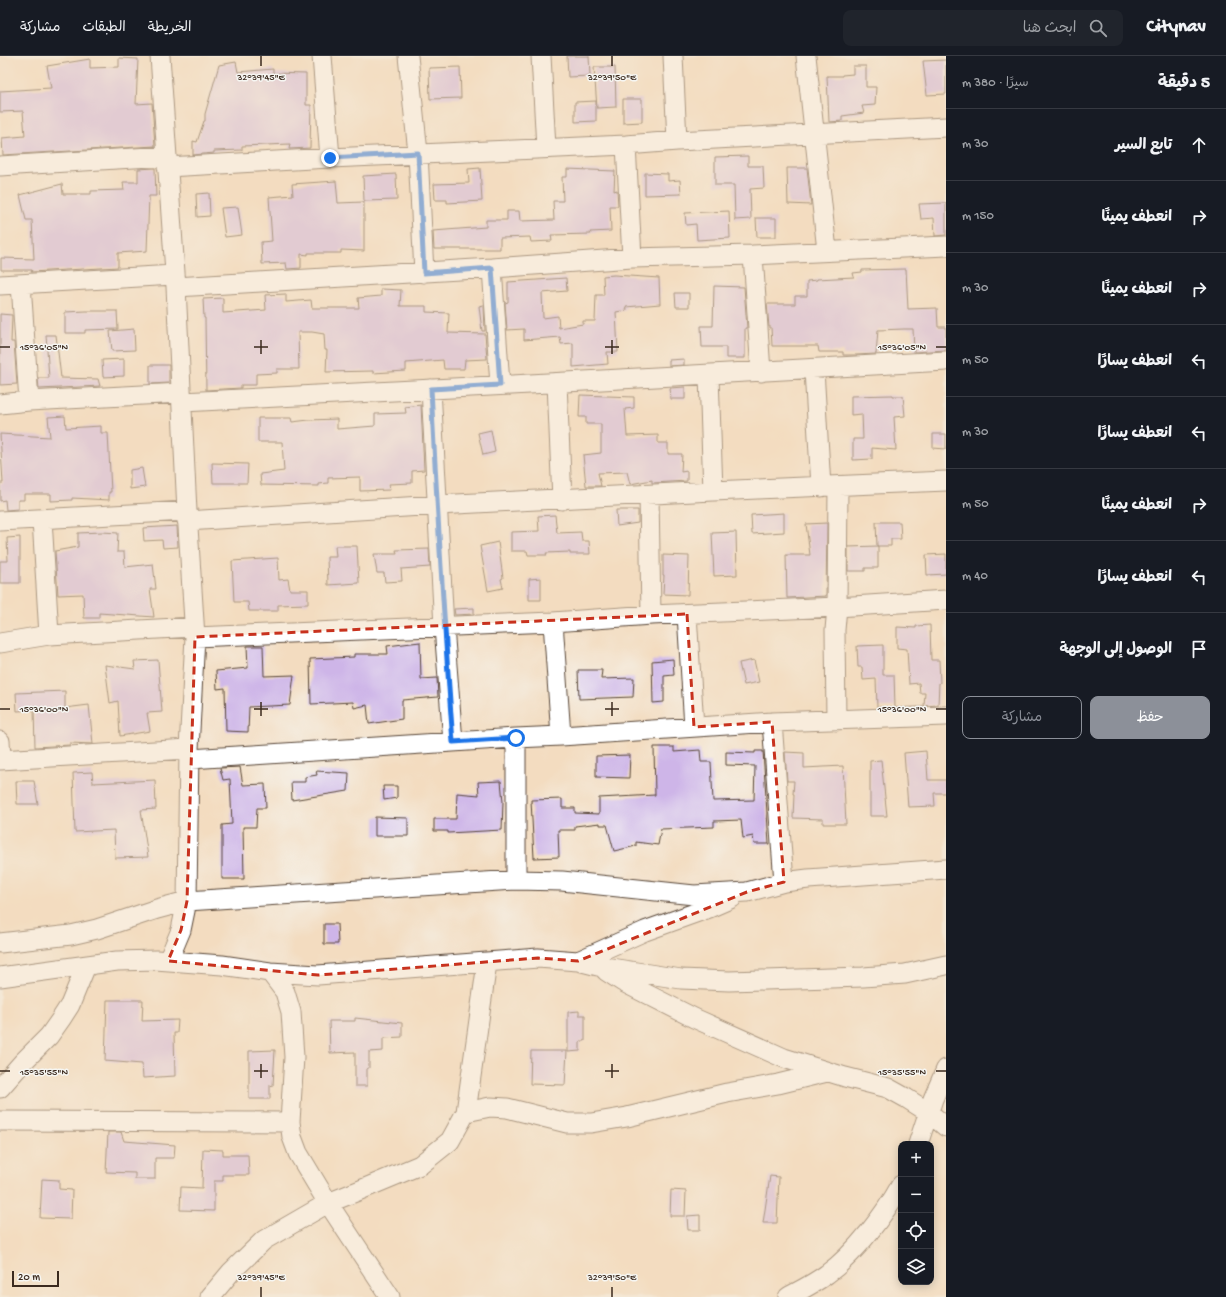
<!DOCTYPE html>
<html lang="ar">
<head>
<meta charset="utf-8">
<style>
  :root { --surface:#171b24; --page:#20242c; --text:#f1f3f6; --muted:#9ea1a6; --line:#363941; --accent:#8c9099 }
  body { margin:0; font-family:"Gochi Hand","Playpen Sans Arabic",sans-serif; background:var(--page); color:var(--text); direction:rtl }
  .controls { position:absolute; right:12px; bottom:12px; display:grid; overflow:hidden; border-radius:8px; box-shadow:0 2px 10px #0003 }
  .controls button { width:36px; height:36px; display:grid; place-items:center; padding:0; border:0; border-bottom:1px solid var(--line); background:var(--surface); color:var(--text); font:20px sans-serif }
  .scale { position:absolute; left:12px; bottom:10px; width:47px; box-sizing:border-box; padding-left:4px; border:2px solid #3b2a1e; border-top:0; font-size:11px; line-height:14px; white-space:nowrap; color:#3b2a1e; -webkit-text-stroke:3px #f6f6f2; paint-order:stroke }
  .stop { position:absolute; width:12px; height:12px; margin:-9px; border:3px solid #1a73e8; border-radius:50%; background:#fff }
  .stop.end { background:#1a73e8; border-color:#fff; box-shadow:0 1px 4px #0008 }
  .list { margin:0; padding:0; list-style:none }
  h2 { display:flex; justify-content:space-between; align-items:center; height:52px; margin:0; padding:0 16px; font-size:17px }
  h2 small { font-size:13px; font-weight:400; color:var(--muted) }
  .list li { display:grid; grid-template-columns:26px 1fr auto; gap:12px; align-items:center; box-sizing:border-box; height:72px; padding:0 16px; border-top:1px solid var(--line) }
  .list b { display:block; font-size:15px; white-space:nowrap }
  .list em { font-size:13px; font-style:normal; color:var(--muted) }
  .actions { display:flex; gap:8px; padding:12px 16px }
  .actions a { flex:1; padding:9px 0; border:1px solid var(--accent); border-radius:8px; text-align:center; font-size:14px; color:var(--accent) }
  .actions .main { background:var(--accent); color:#fff }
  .icon { flex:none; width:22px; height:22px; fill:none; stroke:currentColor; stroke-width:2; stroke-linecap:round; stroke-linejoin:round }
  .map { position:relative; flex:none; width:946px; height:1241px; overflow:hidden; direction:ltr }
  header { display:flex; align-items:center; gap:24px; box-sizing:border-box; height:56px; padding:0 20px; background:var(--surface); border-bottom:1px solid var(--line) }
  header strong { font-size:19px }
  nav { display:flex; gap:22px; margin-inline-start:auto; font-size:14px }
  .search { width:280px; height:36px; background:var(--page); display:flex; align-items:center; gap:10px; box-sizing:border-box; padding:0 14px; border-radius:8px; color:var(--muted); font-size:15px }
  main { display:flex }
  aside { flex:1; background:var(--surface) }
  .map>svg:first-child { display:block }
  .building { fill:#ceb5e8 }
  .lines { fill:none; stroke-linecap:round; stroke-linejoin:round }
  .minor-casing { stroke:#574536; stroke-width:21 }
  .minor { stroke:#fff; stroke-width:19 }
  .route { stroke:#1a73e8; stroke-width:5 }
  .marked { fill:none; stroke:#c8321e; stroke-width:3; stroke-dasharray:8 5; stroke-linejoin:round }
  .ticks { fill:none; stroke:#3b2a1e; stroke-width:1.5 }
  .ticks-label { font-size:10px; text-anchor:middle; fill:#3b2a1e; stroke:#f6f6f2; stroke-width:3; stroke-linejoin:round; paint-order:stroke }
</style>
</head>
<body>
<header>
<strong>Citynav</strong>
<div class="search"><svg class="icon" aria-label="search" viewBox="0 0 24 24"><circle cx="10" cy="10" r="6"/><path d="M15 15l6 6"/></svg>ابحث هنا</div>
<nav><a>الخريطة</a><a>الطبقات</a><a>مشاركة</a></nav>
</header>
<main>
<aside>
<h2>5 دقيقة<small>سيرًا · 380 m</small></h2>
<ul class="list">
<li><svg class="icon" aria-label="ahead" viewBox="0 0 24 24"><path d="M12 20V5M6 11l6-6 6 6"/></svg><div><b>تابع السير</b></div><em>30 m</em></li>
<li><svg class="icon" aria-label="right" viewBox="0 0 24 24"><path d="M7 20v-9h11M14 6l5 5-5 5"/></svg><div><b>انعطف يمينًا</b></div><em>150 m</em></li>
<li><svg class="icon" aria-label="right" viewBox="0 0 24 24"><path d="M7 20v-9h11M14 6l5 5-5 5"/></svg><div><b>انعطف يمينًا</b></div><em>30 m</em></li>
<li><svg class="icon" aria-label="left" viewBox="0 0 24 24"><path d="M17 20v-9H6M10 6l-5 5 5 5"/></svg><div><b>انعطف يسارًا</b></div><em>50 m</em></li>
<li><svg class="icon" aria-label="left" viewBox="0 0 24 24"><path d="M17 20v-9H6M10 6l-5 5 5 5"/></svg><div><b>انعطف يسارًا</b></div><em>30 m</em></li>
<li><svg class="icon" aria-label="right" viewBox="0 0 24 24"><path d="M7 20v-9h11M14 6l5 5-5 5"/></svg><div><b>انعطف يمينًا</b></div><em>50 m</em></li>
<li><svg class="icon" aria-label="left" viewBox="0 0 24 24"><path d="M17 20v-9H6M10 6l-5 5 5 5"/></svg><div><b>انعطف يسارًا</b></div><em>40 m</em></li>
<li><svg class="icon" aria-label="arrive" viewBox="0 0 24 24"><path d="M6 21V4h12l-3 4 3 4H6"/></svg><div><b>الوصول إلى الوجهة</b></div></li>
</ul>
<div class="actions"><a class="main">حفظ</a><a>مشاركة</a></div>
</aside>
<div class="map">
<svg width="946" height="1241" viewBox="0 0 946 1241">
  <rect width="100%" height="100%" fill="#f6f6f2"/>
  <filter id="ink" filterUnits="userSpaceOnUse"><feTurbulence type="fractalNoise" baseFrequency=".025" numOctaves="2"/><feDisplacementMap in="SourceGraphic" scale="8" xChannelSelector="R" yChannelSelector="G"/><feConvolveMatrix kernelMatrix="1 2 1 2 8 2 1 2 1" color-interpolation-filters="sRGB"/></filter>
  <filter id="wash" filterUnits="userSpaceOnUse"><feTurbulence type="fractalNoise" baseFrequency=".012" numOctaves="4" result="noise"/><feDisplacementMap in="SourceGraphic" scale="16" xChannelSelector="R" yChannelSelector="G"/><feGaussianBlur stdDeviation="0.9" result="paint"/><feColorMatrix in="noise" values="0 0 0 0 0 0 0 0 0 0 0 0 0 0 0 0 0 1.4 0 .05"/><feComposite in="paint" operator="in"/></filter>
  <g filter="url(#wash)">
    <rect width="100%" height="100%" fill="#f3dcc0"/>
    <g id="blocks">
      <path class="building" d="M567,0H589L590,20L568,21Z
        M119,2L138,3L136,48L152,47L155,90L3,99L2,82L25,80L23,55L0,56V35L51,32L47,10L90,3V12L119,11Z
        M946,4V38L927,39L923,5Z
        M236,6L238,16L273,13V17L306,18V49H311L310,92L289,93L290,88L242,90V94L214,95V97L193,99V85L197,86L204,65H205V58L219,9Z
        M853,10H866V31H876L875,49L862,50L864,57L842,60V65L829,66L827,20H842V19L853,18Z
        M460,11L461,42L430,43L429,12Z
        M594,11H615L616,51L597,52Z
        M623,43H642V66L623,67Z
        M596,45V65L575,66V46Z
        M748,100V110H763L764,132L750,133L751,163L735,164L734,129H715V101Z
        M155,112L156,140H149L147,195L118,197V211L31,216L32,214H1V202L34,203L32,164H26L20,139L62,128L63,138H91V135L124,134L123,126H138V113Z
        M480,112L482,145L447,147V144H435L434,128L469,127L468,113Z
        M787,112H807L811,149L788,148Z
        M567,113L615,115L614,135L617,134L618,150H610L611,175L590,176L591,178L551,179L552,185L531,186L530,181L500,182V193H434L433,175L486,171V164H507V155H519L520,165L554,164L553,145H563L562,121H567Z
        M645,117L668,118V125L680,124L681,138L645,139Z
        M396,118L397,144L364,145L363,120Z
        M336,125L338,147L364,146V195L341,194V197H308V199L301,198V212L287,213L286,207L262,208L261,186L272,185L269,141L293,139L292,128Z
        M209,137L210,160L197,161L196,138Z
        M946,147V179L935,180L934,162L921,163L919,148Z
        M238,151L242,179L225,181L221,152Z
        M729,155L730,182L697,184L696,168L686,169L685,157Z
        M756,162H776V181H757Z
        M906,213L908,253L937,252L938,271H946V294L914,296L913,273H904L878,274L876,298L856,299H843V296H819L818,290H772L771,271H769L767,248H795V240H807V225L817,224V223L854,221L853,217L862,216V214Z
        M614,219L659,222L660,248L626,251L627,254L616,256L618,296H607L608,308L573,311V287L561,288L560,281L524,284V273L507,274L505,247L508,246V226L566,222L567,235L542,237L543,262L558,260L559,272L583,268V265H595L596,239H604L603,220Z
        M714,230L744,231L747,272H745V302H726V291H702L701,270H713Z
        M381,233L401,234L400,250H426V256L449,257L448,277L485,278L487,303L465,304L464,313H444L443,304L406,307V315L373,317V315L326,316L327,294H325L324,278L312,276H298L299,313H277V317L256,318V329H241V332L206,334L205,262H204L203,243L223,242V257L266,254L265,239L286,238V246L311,244L312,252H359L358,242L381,240Z
        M675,237H689V251H676Z
        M484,249L485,275H482L479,250Z
        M86,255H117L118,273L85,274V277H65V256Z
        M0,258L12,259L11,286H14L17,328L0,329Z
        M134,273L135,294L112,295L110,275Z
        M46,279H56L61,322L98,323L100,330L39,333L38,322H49Z
        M124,303V320L103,321L102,304Z
        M684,303V309L669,310V304Z
        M150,309H169V327L150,328Z
        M685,331V343H671L670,332Z
        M580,339L634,341V352L625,353L627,380L658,379V387H668V398H682L681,416L687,415V425L652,427V424L630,428L627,416L598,417L601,430H586L583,399L601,397V368H586V361H579Z
        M893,339V340H903L905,360L894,361L896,394L872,392V403L853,404V383H863L862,358L851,359V340Z
        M421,349L424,414L412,415V427L389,428L390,434L360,435V421L328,422V427L319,428V430L261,429L260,418L284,415L282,386H258V362H291L292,366L309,364L337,363V373L375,370V358L406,357L405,351Z
        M65,360L66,372L101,370V377H108L111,436H109V444L72,442V444L51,445V438H24V444H18V453L6,454L5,444L0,445V427H3L0,378L50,381L48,361Z
        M491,374L495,396L483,399L478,377Z
        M933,378H946V393L933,392Z
        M212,407L248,408L247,427H213Z
        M142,412L145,431L130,433V414Z
        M616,454H638V467L617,470Z
        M784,457V476L752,478L751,459Z
        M555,459L557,477L581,476L582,485H589L590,498H570V496L546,497L547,499H528L527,495H511V476L539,475L538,460Z
        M876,466H900L901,483H891V490H877Z
        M827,467L826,540L787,542L786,499H810L806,468Z
        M177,470L178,491L163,492L162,484L144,485L143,472Z
        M102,476L118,477L117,496H124L125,511L153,508L156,533H150L154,561L99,557V562H84L83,538L58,539L55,495L78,491V477Z
        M736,476L737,519L714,520L712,477Z
        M20,481V527H0V505H8L7,482Z
        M498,486L503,522L501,523L503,532L488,535L480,490Z
        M335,490H357L359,527L328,529L327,501H336Z
        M878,490V512H865V515H848V491Z
        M429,493L430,511L401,513L402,525L385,526L384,517H377L374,498H397L396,494Z
        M946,498V518L927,519L926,499Z
        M663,499L689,500L688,539L663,538L664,519H663Z
        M278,502L279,524L288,523L290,534H308V548L278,549V555H249L248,546H234L232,505Z
        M541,522V544H529V523Z
        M474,552V558L455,559L454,553Z
        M930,569L931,604H939L940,627H939L938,649L924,650L925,637H920L919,627L909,628L907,593L897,592V571L916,572V570Z
        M420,586L421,623L437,622L438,641L402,644V663L369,668L367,649L354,652L353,646L311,648L310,603L354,601V598H388L387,590Z
        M883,589V619H894L895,651H877L876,623L863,624L862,611H858L857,590Z
        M247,590H263L264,620L294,619L290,649L249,651L248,676L226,675L225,632L217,633L216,615L248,612Z
        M673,603L674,619L664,620V646L653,647L652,605Z
        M158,604L162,656L147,657L150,675L120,680L118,645L110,647L105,609L135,613L134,605Z
        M754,604L759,626L744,629L739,607Z
        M578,614H602L601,623L634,622L633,641L579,643Z
        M65,635V652L89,649L93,688L70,687V689L35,691L34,654L17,655L16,637Z
        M654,691H674V696L700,694L701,706H711L713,745L754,744L755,710L726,709V696L755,697V695H763L769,788H754L753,780L743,782L741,764L714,765V771L661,773L658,789L636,786V790L614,795L607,769H600V767L575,770V774H558L559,801L534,802L531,744L562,743V752H575V757L599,758V742L655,739Z
        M926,695L928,724H946V737H934L935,750L908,751L904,697Z
        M785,696L804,697V712L843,710L846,768H823V763L793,762L794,738H793L794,725H787Z
        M630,699L629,722L596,721V700Z
        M881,704L887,760H870V705Z
        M240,711L243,729L265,728L266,752H257L256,771H243L244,823H222V769L232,768L230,723L223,724L220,712Z
        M316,715L349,717L348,735L292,744L291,726H305V721L317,719Z
        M92,716L93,727L155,724L156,753L141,754L148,801L115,802L114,774L75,776L73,717Z
        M16,725H34L38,748H17Z
        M501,725L503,746L502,774L448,777V775H434V763H456L457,737L479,739L478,726Z
        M383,730H397V742L384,744Z
        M375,761L408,762V780H375Z
        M324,868H337L338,888H324Z
        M107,944H143L142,965L178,964L177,977H174L175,1020L143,1022L142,1008L105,1005Z
        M579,955V959H585V985H580V995L568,996V956Z
        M355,962L402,967V981L383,982V995L369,996V1012H367V1030H355V996L330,997L329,965H355Z
        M275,994L273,1030L270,1029V1043H249V995Z
        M531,995H567L565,1029L530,1028Z
        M108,1076H121L124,1085L175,1089L174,1102H155V1123H135V1117L106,1116Z
        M203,1093L223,1094V1099H248L249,1119H223V1125H214V1155L180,1154L181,1131L202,1132Z
        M770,1120L779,1121L777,1167H763Z
        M42,1123L59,1124V1133L72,1134L71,1163L40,1162Z
        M671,1134L686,1135L685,1160H670Z
        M700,1159V1174H688L687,1160Z"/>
    </g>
  </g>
  <g filter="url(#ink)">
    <use href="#blocks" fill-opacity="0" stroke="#574536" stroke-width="1"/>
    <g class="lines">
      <defs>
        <path id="minor" d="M160,0L176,231L187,455L195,581L189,693L187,845L181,874L168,905
          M322,0L330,102
          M408,0L418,97L424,217
          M541,0L546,92
          M673,0L677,85
          M806,0L827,195
          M626,89L632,202
          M0,110L167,100
          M167,111L330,102L626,89L677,85L946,71
          M753,199L761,316
          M492,212L500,329
          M21,228L29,345
          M0,229L174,219
          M176,231L492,212L632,202L753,199L946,190
          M814,314L821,431
          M709,320L713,435
          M557,327L562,444
          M431,333L444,571L453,686
          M182,346C437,332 691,321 946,305
          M0,348L29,345L181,337
          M649,439L651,559
          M42,463L49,579
          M0,465L187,455
          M187,465L437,449L713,435L946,425
          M687,558L694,671
          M553,566L561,680
          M195,581L553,566L651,559L837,551L946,544
          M0,587L49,579L194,571
          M836,665L835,574L837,551L838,430
          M772,666L784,826
          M0,685L1,704
          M190,703L516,682L561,680L772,666L946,660
          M0,704L189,693
          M516,824V682
          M0,887L71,879L97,873L157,853L187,845L516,824L562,825L694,839L747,836L784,826L808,823L946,813
          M578,905L645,875L709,852L732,842
          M606,915L623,926L694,962L784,1002L845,1021L888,1032L906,1042L928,1056L946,1071
          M270,916L285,936L291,956L294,1001L290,1066L292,1081L298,1097L328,1147L390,1241
          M0,921L117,905L156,904L222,909L270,916L318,919L538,902L578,905L598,910L681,923L729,925L863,921L905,918L946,909
          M0,1032L23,1006L49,980L61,963L70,949L86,910
          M466,1056L490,1051L507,1052L567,1067H591L627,1061L727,1037L778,1028L827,1016
          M0,1065L290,1066
          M918,1088L933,1043L946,1013
          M210,1241L231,1216L264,1184L328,1147L358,1135L420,1109L450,1085L466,1056L487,907
          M788,1241C801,1234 815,1227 827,1218C855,1198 885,1158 901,1129"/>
      </defs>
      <use href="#minor" class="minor-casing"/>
      <use href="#minor" class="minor"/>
    </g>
  </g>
  <g class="lines" filter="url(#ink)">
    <path class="route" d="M330,102L418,97L424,217L492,212L500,329L431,333C437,450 444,568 453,686L516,682"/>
  </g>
  <path d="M0 0H946V1241H0ZM687,558L694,671L772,666L784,826L747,836L578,905L538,902L318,919L168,905L181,874L187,845L195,581Z" fill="#f3dcc0" fill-opacity=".55" fill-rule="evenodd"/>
  <path class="marked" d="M687,558L694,671L772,666L784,826L747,836L578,905L538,902L318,919L168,905L181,874L187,845L195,581Z"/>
  <path class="ticks" d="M261,0V10M612,0V10M261,284V298M612,284V298M0,291H10M254,291H268M605,291H619M936,291H946M261,646V660M612,646V660M0,653H10M254,653H268M605,653H619M936,653H946M261,1008V1022M612,1008V1022M0,1015H10M254,1015H268M605,1015H619M936,1015H946M261,1231V1241M612,1231V1241"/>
  <g class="ticks-label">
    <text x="261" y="24">32°39'45"E</text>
    <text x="612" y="24">32°39'50"E</text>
    <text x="44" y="294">15°36'05"N</text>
    <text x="902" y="294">15°36'05"N</text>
    <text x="44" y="656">15°36'00"N</text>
    <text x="902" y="656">15°36'00"N</text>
    <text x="44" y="1019">15°35'55"N</text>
    <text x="902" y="1019">15°35'55"N</text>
    <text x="261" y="1224">32°39'45"E</text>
    <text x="612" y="1224">32°39'50"E</text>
  </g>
</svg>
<div class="controls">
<button>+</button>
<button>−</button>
<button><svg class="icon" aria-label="locate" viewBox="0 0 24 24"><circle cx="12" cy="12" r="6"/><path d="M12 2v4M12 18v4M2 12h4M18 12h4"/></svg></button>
<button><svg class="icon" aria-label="layers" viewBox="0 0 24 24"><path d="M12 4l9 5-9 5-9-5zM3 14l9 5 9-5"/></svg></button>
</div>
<div class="scale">20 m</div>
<div class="stop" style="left:516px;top:682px"></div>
<div class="stop end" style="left:330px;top:102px"></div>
</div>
</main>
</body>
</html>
